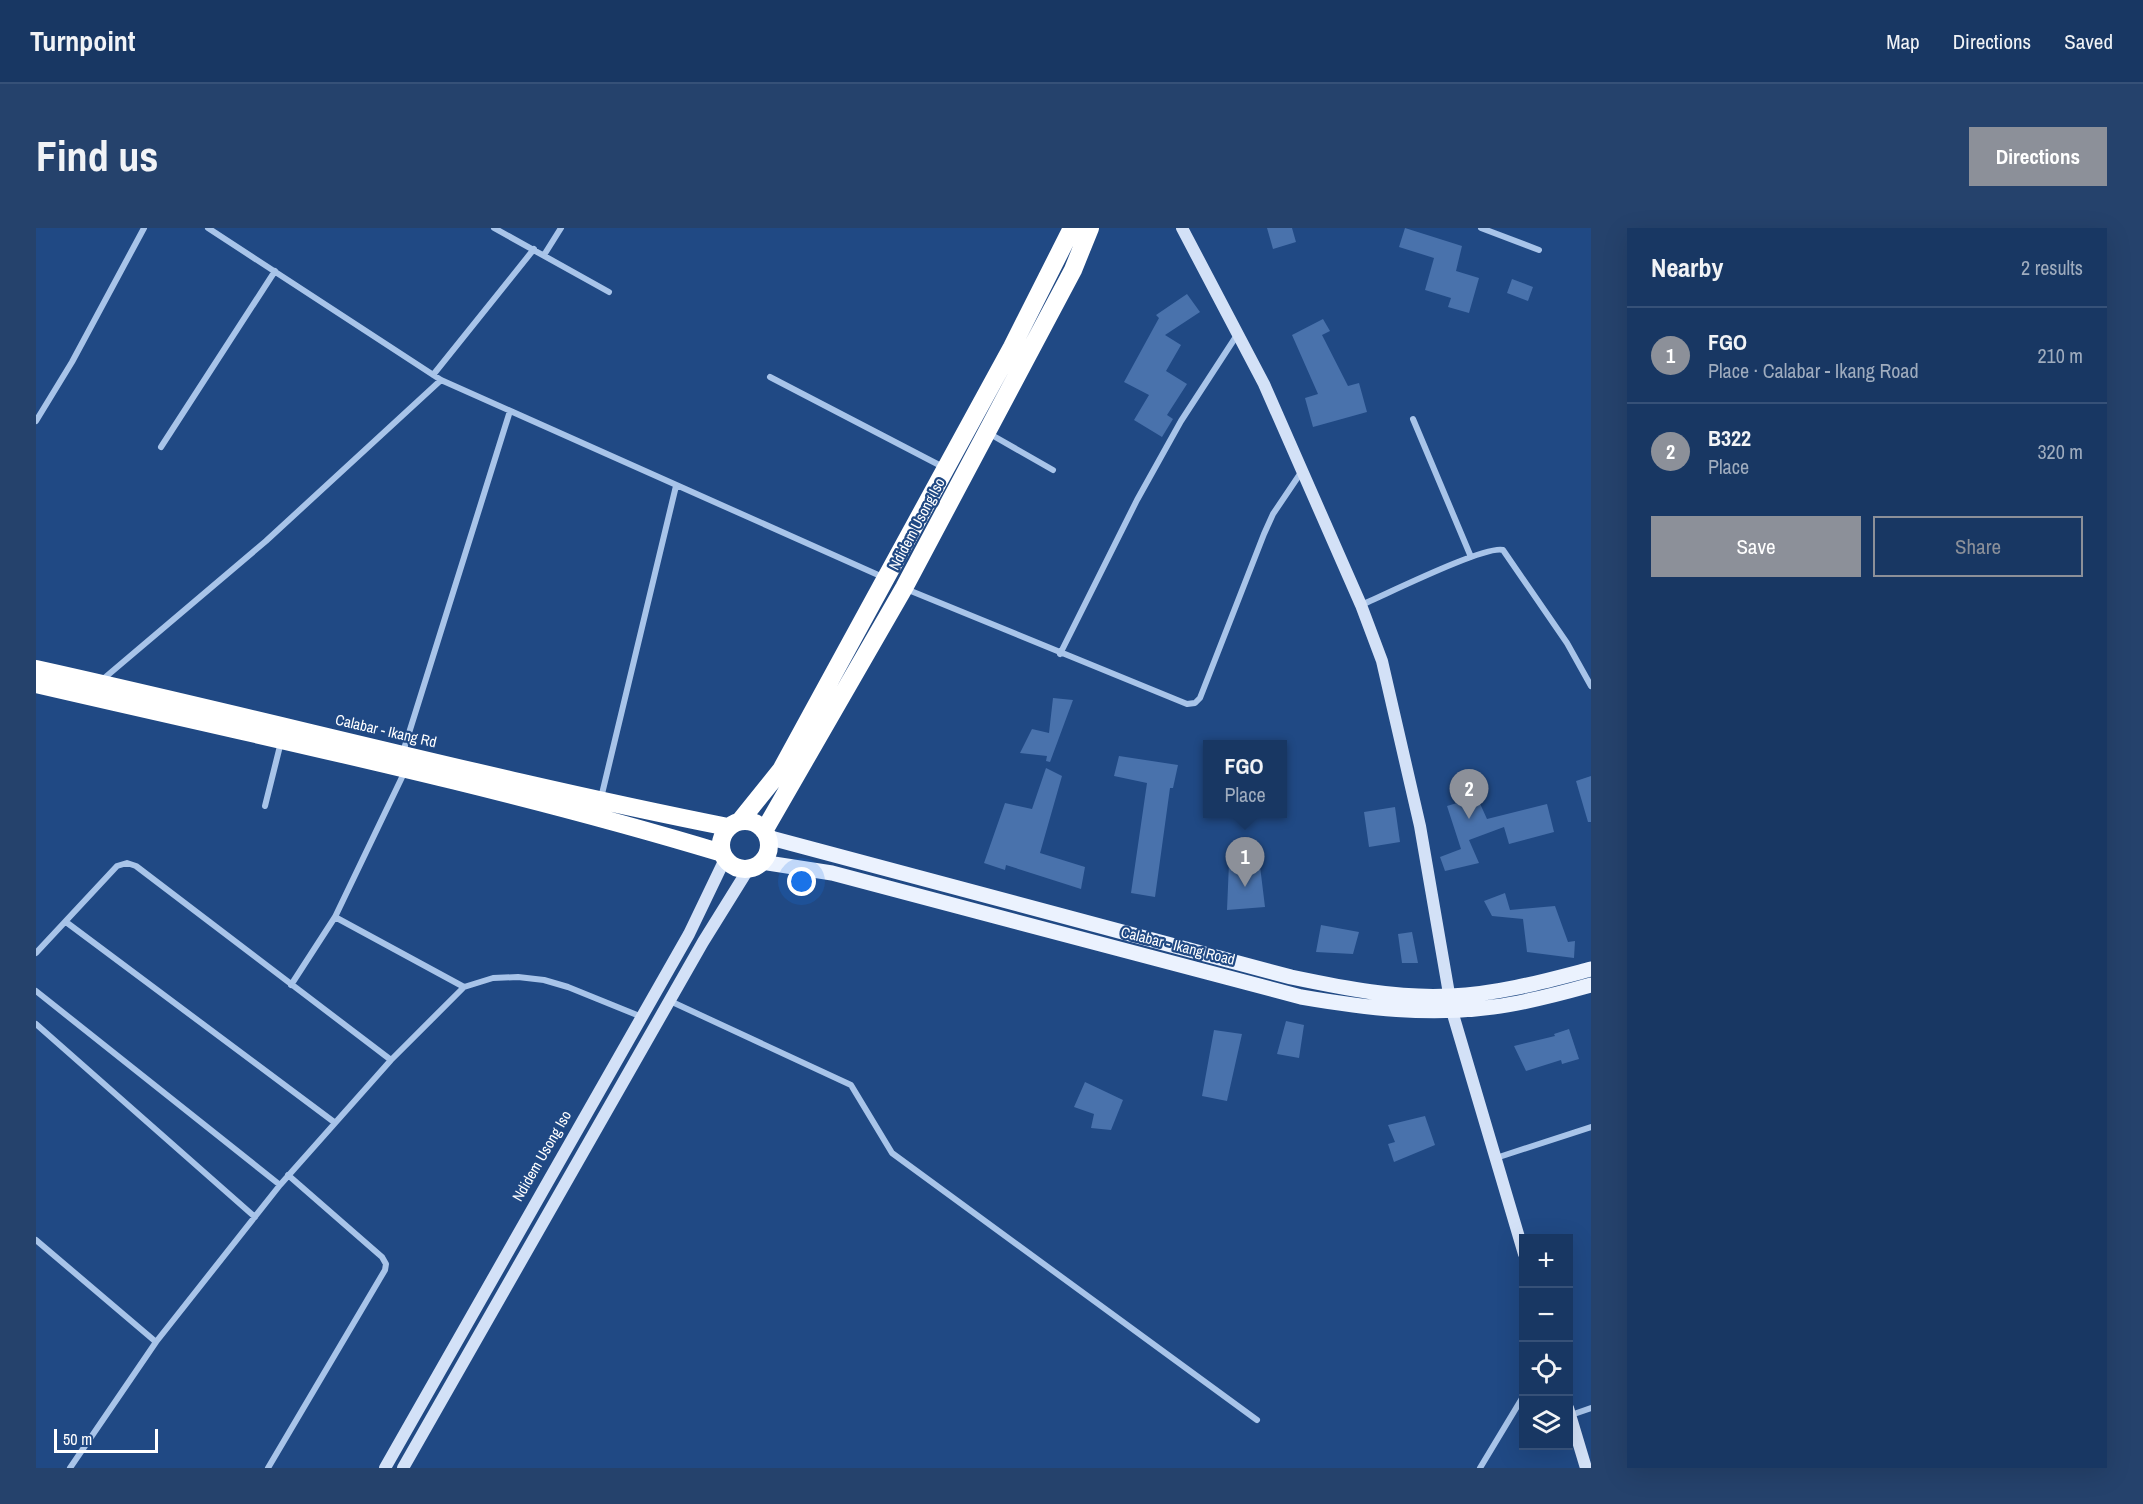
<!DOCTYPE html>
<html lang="en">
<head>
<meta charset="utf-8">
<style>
  :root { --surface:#183763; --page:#25426c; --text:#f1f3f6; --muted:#9facbe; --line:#365178; --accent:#8c9099 }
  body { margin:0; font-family:"Archivo Narrow",sans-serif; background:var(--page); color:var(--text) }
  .controls { position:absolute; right:18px; bottom:18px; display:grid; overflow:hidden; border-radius:0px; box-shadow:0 6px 24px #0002 }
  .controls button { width:54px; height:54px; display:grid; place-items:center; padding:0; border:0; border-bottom:2px solid var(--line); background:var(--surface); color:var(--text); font:30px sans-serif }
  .scale { position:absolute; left:18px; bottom:15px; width:104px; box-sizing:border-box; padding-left:6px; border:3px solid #fff; border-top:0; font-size:16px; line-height:21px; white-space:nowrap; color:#fff; -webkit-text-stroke:4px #204984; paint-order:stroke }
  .you { position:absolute; left:766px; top:654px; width:21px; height:21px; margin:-15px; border:4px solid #fff; border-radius:50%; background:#1a73e8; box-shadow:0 0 0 9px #1a73e833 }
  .badge { display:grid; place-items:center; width:39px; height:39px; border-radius:50%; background:var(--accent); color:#fff; font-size:20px; font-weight:700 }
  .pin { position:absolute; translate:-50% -50px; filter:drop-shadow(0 2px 3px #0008) }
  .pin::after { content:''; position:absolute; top:32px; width:21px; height:18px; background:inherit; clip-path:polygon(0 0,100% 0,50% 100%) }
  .popup { position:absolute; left:1167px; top:512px; width:84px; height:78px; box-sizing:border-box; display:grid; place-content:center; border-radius:0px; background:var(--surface); filter:drop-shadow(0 2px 4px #0005); font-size:20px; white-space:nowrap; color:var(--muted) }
  .popup b { font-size:22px; color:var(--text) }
  .popup::after { content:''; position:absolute; left:50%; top:100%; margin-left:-12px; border:12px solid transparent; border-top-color:var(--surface) }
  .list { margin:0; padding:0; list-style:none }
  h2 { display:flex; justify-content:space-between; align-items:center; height:78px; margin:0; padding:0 24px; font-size:26px }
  h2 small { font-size:20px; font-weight:400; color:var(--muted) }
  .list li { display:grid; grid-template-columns:39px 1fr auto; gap:18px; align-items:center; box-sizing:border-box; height:96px; padding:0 24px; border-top:2px solid var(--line) }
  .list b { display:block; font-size:22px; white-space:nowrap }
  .list p { margin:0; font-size:20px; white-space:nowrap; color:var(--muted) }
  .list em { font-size:20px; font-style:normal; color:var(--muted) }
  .actions { display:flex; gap:12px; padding:18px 24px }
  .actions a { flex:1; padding:14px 0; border:2px solid var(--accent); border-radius:0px; text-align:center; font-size:21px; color:var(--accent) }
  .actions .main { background:var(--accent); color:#fff }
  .icon { flex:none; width:33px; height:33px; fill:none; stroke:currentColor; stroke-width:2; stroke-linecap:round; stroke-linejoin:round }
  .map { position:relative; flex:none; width:1555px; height:1240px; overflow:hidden; border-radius:0px }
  header { display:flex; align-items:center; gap:36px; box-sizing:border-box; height:84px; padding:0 30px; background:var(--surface); border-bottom:2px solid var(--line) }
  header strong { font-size:28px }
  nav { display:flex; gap:33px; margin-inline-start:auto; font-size:21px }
  .intro { display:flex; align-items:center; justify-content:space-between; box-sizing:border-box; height:144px; padding:0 36px }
  h1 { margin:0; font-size:42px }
  .button { padding:15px 27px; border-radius:0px; background:var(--accent); color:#fff; font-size:21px; font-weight:700 }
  main { display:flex; gap:36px; padding:0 36px }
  aside { flex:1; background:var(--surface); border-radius:0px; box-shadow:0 6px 24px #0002 }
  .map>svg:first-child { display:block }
  .building { fill:#4972ac }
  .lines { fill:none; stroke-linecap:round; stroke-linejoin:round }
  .street { stroke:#a8c4e9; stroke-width:6 }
  .secondary { stroke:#d3e1f7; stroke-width:12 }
  .primary { stroke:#ebf2fe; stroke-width:15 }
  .highway { stroke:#fff; stroke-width:18 }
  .labels { text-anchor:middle; stroke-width:4.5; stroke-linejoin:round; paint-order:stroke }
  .street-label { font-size:15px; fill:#fff; stroke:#204984 }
</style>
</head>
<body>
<header>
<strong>Turnpoint</strong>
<nav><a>Map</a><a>Directions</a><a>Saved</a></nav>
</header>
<div class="intro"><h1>Find us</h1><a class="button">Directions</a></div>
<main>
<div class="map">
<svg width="1555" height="1240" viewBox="0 0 1555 1240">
  <rect width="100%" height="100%" fill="#204984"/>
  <path class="building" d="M1231,0H1256L1260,14L1237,21Z
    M1369,0L1426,18L1420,43L1443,50L1433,85L1412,79L1415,70L1389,62L1398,30L1363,19Z
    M1476,51L1497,59L1492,73L1471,65Z
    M1151,66L1164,84L1129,107L1145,117L1130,143L1151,156L1131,187L1137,191L1126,209L1098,192L1113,167L1088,154L1123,90L1120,87Z
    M1287,91L1294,103L1286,107L1312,158L1323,155L1331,184L1277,199L1269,170L1282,166L1256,107Z
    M1017,470L1037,472L1014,534L1010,533L1011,528L984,525L996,501L1013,505Z
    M1083,528L1142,537L1137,560H1134L1119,669L1095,665L1111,555L1078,548Z
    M1010,540L1026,548L1004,625L1049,639L1045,661L970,637L969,642L948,635L969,575L996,581Z
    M1555,548V594H1552L1540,553Z
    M1441,569L1451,591L1511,576L1518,604L1473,616L1468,599L1433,612L1443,635L1409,643L1404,629L1425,621L1411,578Z
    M1359,579L1364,614L1333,619L1328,584Z
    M1193,635L1224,638L1229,679L1191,682Z
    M1469,665L1474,682L1519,678L1532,714L1539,713L1538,730L1491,724L1487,691L1456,688L1448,673Z
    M1285,697L1323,704L1317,726L1280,724Z
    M1376,704L1382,735H1366L1362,706Z
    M1250,793L1268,797L1263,830L1241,826Z
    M1533,801L1543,831L1526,836L1525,832L1490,843L1478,818L1519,808L1518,806Z
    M1178,802L1206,806L1191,873L1166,868Z
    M1049,854L1087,872L1075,902L1055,900L1058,886L1038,879Z
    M1389,888L1399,917L1358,934L1352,916L1359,914L1352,897Z"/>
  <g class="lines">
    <path class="street" d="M172,0L405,152L849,350
      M458,0L573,64
      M1445,0L1503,22
      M508,27L525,0
      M397,147L498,21
      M734,149L909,240
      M1377,191L1435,329
      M0,193L36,134L108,0
      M954,206L1017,242
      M125,219L239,43
      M870,361L1151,476L1159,475L1164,470L1228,306L1237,286L1266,243
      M1325,377C1349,367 1449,317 1467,322L1531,415L1555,458
      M1024,426L1101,272L1145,193L1201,107
      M66,452L230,313L405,152
      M367,524L474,183
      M565,570L640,258
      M229,578L245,514
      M299,689L428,759
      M30,694L298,894
      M0,725L81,638L91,635L100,638L355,832
      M255,757L299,689L369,543
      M0,763L244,957
      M634,773L815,857L856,925L1221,1192
      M0,796L219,989
      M1460,930L1555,899
      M0,1012L120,1114
      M1535,1187L1555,1180
      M34,1240L120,1114L244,957L355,832L428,759L457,750L482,749L508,752L532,759L606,789
      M232,1240L349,1042L350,1036L346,1029L252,947
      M1444,1240L1488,1167"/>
    <path class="secondary" d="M1146,0L1228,156L1325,377L1346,433L1384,598L1416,783L1488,1026
      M1532,1180L1550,1240
      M349,1240L653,706L689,631
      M367,1240L667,714L713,640"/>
    <path class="primary" d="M731,609L1255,749C1308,760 1361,771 1415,768C1463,766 1509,753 1555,741
      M725,634L796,645L1265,769C1329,780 1392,788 1457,779C1490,775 1523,766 1555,757"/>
    <path class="highway" d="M0,441C231,492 460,553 692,599
      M0,456C229,509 461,557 686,625
      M704,593L745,542L976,119L1036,0
      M685 617a24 24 0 1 1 48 0a24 24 0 1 1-48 0Z
      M728,603L868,360L1037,42L1054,0"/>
  </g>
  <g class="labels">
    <g class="street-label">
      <text transform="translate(881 296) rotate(-62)" y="5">Ndidem Usong Iso</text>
      <text transform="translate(350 503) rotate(13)" y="5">Calabar - Ikang Rd</text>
      <text transform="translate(1142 718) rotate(14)" y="5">Calabar - Ikang Road</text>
      <text transform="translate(506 928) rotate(-60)" y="5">Ndidem Usong Iso</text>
    </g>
  </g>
</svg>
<div class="controls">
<button>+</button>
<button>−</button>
<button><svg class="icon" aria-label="locate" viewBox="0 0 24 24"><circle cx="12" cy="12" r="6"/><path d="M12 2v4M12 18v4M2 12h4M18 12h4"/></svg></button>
<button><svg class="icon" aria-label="layers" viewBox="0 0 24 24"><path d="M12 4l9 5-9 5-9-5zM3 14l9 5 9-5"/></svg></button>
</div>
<div class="scale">50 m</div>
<div class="you"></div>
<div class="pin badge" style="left:1209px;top:659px">1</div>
<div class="popup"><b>FGO</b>Place</div>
<div class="pin badge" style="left:1433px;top:591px">2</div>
</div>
<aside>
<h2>Nearby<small>2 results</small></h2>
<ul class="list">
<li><span class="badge">1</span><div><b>FGO</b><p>Place · Calabar - Ikang Road</p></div><em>210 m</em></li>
<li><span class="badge">2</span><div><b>B322</b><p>Place</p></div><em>320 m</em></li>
</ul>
<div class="actions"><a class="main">Save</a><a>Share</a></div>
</aside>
</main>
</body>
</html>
